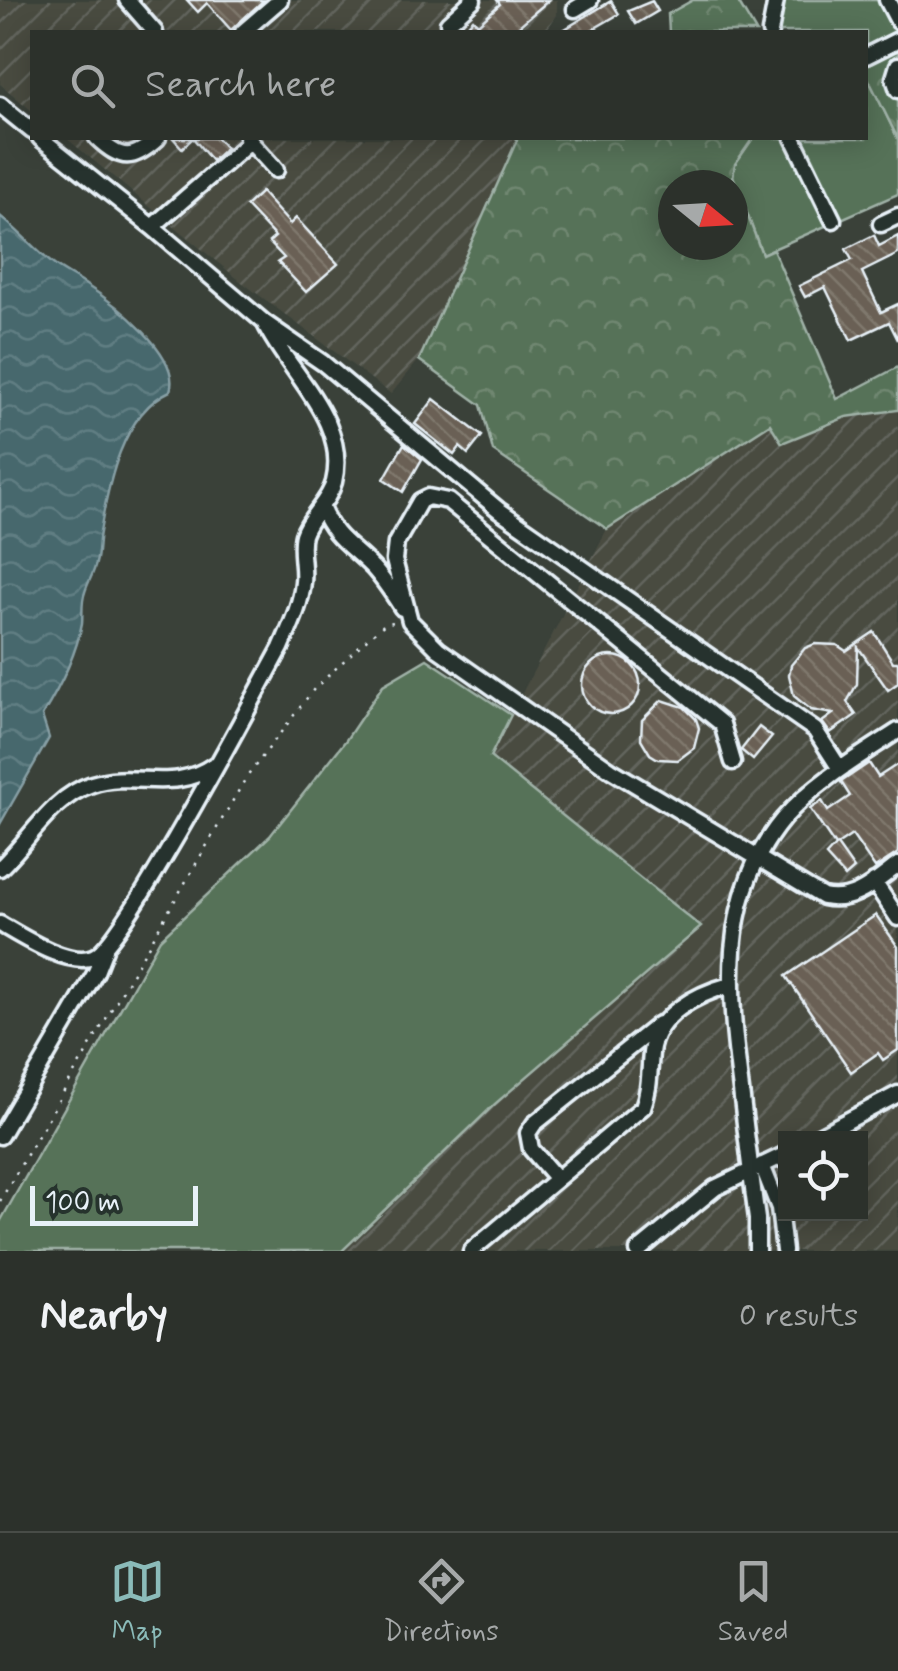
<!DOCTYPE html>
<html lang="en">
<head>
<meta charset="utf-8">
<style>
  :root { --surface:#2c312b; --page:#383d37; --text:#f1f3f6; --muted:#a6a9a9; --line:#484c47; --accent:#8bbbb9 }
  body { margin:0; font-family:Mynerve,sans-serif; background:var(--page); color:var(--text) }
  .controls { position:absolute; right:30px; bottom:30px; display:grid; overflow:hidden; border-radius:0px; box-shadow:0 5px 25px #0003 }
  .controls button { width:90px; height:90px; display:grid; place-items:center; padding:0; border:0; border-bottom:2px solid var(--line); background:var(--surface); color:var(--text); font:50px sans-serif }
  .compass { position:absolute; left:658px; top:170px; width:90px; height:90px; border-radius:50%; background:var(--surface); box-shadow:0 5px 25px #0003; rotate:108deg }
  .scale { position:absolute; left:30px; bottom:25px; width:168px; box-sizing:border-box; padding-left:10px; border:5px solid #e8f1f8; border-top:0; font-size:28px; line-height:35px; white-space:nowrap; color:#e8f1f8; -webkit-text-stroke:8px #26332d; paint-order:stroke }
  .list { margin:0; padding:0; list-style:none }
  h2 { display:flex; justify-content:space-between; align-items:center; height:130px; margin:0; padding:0 40px; font-size:42px }
  h2 small { font-size:32px; font-weight:400; color:var(--muted) }
  .icon { flex:none; width:55px; height:55px; fill:none; stroke:currentColor; stroke-width:2; stroke-linecap:round; stroke-linejoin:round }
  .map { position:relative; flex:none; width:898px; height:1251px; overflow:hidden }
  .search { position:absolute; background:var(--surface); box-shadow:0 5px 25px #0003; left:30px; right:30px; top:30px; height:110px; display:flex; align-items:center; gap:25px; box-sizing:border-box; padding:0 35px; border-radius:0px; color:var(--muted); font-size:38px }
  .sheet { height:280px; background:var(--surface) }
  nav { display:flex; justify-content:space-around; align-items:center; box-sizing:border-box; height:140px; border-top:2px solid var(--line); background:var(--surface); font-size:28px; color:var(--muted) }
  nav a { display:grid; justify-items:center; gap:5px }
  nav .on { color:var(--accent) }
  .map>svg:first-child { display:block }
  .industrial { fill:url(#industrial-furrows); fill-rule:evenodd }
  .green { fill:#577258; stroke:#a0b2a8; stroke-width:2.5 }
  .forest { fill:url(#forest-crowns); stroke:#a0b2a8; stroke-width:2.5; fill-rule:evenodd }
  .water { fill:url(#water-waves); stroke:#879fa5; stroke-width:2.5 }
  .building { fill:url(#building-back-hatch); stroke:#e8f1f8; stroke-width:2.5 }
  .lines { fill:none; stroke-linecap:round; stroke-linejoin:round }
  .minor-casing { stroke:#e8f1f8; stroke-width:21 }
  .path { stroke:#e8f1f8; stroke-width:2.5; stroke-dasharray:2.5 8; stroke-linecap:butt }
  .minor { stroke:#26332d; stroke-width:14 }
</style>
</head>
<body>
<div class="map">
<svg width="898" height="1251" viewBox="0 0 898 1251">
  <defs>
    <pattern id="industrial-furrows" width="10" height="10" patternUnits="userSpaceOnUse" patternTransform="scale(2.5)"><rect width="10" height="10" fill="#484b41"/><path d="M-1 1l2-2M0 10L10 0M9 11l2-2" fill="none" stroke="#62655d"/></pattern>
    <pattern id="forest-crowns" width="20" height="18" patternUnits="userSpaceOnUse" patternTransform="scale(2.5)"><rect width="20" height="18" fill="#577258"/><path d="M2 6a3 3 0 1 1 6 0M12 15a3 3 0 1 1 6 0" fill="none" stroke="#6f8771"/></pattern>
    <pattern id="water-waves" width="16" height="10" patternUnits="userSpaceOnUse" patternTransform="scale(2.5)"><rect width="16" height="10" fill="#46686d"/><path d="M0 5q4-4 8 0t8 0" fill="none" stroke="#617e83"/></pattern>
    <pattern id="building-back-hatch" width="6" height="6" patternUnits="userSpaceOnUse" patternTransform="scale(2.5)"><rect width="6" height="6" fill="#6a6154"/><path d="M-1 5l2 2M0 0l6 6M5-1l2 2" fill="none" stroke="#7f786d"/></pattern>
  </defs>
  <rect width="100%" height="100%" fill="#3a4139"/>
  <filter id="ink" filterUnits="userSpaceOnUse"><feTurbulence type="fractalNoise" baseFrequency=".01" numOctaves="2"/><feDisplacementMap in="SourceGraphic" scale="20" xChannelSelector="R" yChannelSelector="G"/><feConvolveMatrix kernelMatrix="1 2 1 2 8 2 1 2 1" color-interpolation-filters="sRGB"/></filter>
  <g filter="url(#ink)">
    <path class="industrial" d="M0,0H557V15L545,32H32V111L0,84Z
      M66,138H515L517,140L419,360L391,394L239,280Z
      M898,410V1251H342L495,1104L700,926L489,757L607,529L771,423L782,443L846,417ZM786,1138H860V1214H786Z"/>
    <path class="green" d="M778,0H883L898,29V44L866,60V32H772Z
      M866,74L898,139V194L762,254L733,176L735,164L753,138H866Z
      M427,659L511,715L490,757L701,927L495,1104L342,1251H0V1222L160,939L270,836L346,740L383,685Z"/>
    <path class="forest" d="M693,0H737L756,32H669L668,14Z
      M898,44V139L866,74V60Z
      M515,138H753L735,164L733,176L762,254L773,249L837,399L898,367V410L846,417L782,443L770,424L607,529L493,451L481,405L419,360L517,140ZM733,185V245H673V185Z"/>
    <path class="water" d="M0,216C19,231 34,249 53,264C63,272 75,277 86,285C113,302 182,355 170,391C122,413 108,485 100,532C98,542 99,553 96,563C94,573 88,582 85,592C81,602 83,613 82,623C76,656 60,687 42,716L49,738L0,824Z"/>
    <path class="building" d="M187,0H264L231,30L207,3L198,12Z
      M497,0H549L512,32H468L471,30L467,25L473,19L478,24L500,4Z
      M611,1L619,14L588,32H560Z
      M652,1L658,11L636,24L628,11Z
      M173,138H217L226,148L212,161L193,138L182,148Z
      M261,192L290,224L296,218L338,264L306,292L278,262L284,258L269,242L275,237L246,206Z
      M874,235L879,246L898,236V254L862,272L881,312L898,304V340L889,322L851,340L825,287L805,297L799,286L852,260L846,249Z
      M434,399L482,436L468,454L460,447L454,455L415,424Z
      M404,444L422,459L403,492L384,479Z
      M874,632L893,662H898V683L888,690L858,647L857,684L847,702L856,715L830,733L822,722L833,714L811,710L794,696L789,675L791,665L805,648L815,644L837,645L846,651Z
      M582 685a29 29 0 1 1 58 0a29 29 0 1 1-58 0Z
      M662,700L684,707L696,719L699,728L694,748L678,760L658,759L650,754L641,739L642,720Z
      M759,727L772,737L753,760L741,750Z
      M869,763L878,777L898,764V853L875,868L852,835L837,845L854,869L845,877L826,856L835,846L810,809L822,801L828,811L850,796L841,782Z
      M876,915L898,947V1050L883,1060L878,1053L851,1072L786,976Z"/>
    <g class="lines">
      <defs>
        <path id="minor" d="M127,0L155,32
          M887,0L898,21
          M575,9L590,0
          M448,23L473,0
          M243,32L280,0
          M770,32L776,0
          M866,56L898,40
          M898,65L894,78L898,90
          M0,105L32,131
          M40,138L152,227
          M97,138C121,161 133,161 158,138
          M247,138L276,170
          M793,138L833,220
          M251,141L152,227L265,323L323,363L499,510L815,730L840,769
          M881,224L898,216
          M321,507C334,539 351,545 373,568C384,580 393,594 402,608
          M733,762L722,724L448,501L428,497L420,501L396,543L394,560L410,621L438,649L611,770L823,897C853,904 875,882 898,865
          M0,868C29,841 52,797 92,784C135,770 173,794 214,765
          M874,882L898,918
          M0,924C21,936 68,967 93,957C122,946 257,692 281,648C290,627 301,605 303,582C305,567 299,550 303,535C309,516 329,502 334,482C349,421 290,375 265,324
          M0,1136L96,972L105,949
          M815,1138L898,1094
          M762,1165L779,1208L784,1251
          M557,1179L531,1149L528,1133L534,1124L659,1024
          M471,1251L643,1107C650,1088 649,1073 651,1053C655,1015 697,994 730,985
          M638,1251L715,1188L786,1154
          M757,1251V1219C751,1176 746,1133 741,1090C729,997 718,897 783,819C814,783 858,757 898,731"/>
      </defs>
      <use href="#minor" class="minor-casing"/>
      <path class="path" d="M0,1201L246,778L314,689L368,638L386,623L395,622"/>
      <use href="#minor" class="minor"/>
    </g>
  </g>
</svg>
<div class="controls">
<button><svg class="icon" aria-label="locate" viewBox="0 0 24 24"><circle cx="12" cy="12" r="6"/><path d="M12 2v4M12 18v4M2 12h4M18 12h4"/></svg></button>
</div>
<svg class="compass" viewBox="-18 -18 36 36"><path d="M0-13l5 13h-10z" fill="#e53935"/><path d="M0 13l5-13h-10z" fill="#a6a9a9"/></svg>
<div class="scale">100 m</div>
<div class="search"><svg class="icon" aria-label="search" viewBox="0 0 24 24"><circle cx="10" cy="10" r="6"/><path d="M15 15l6 6"/></svg>Search here</div>
</div>
<section class="sheet">
<h2>Nearby<small>0 results</small></h2>
<ul class="list">
</ul>
</section>
<nav>
<a class="on"><svg class="icon" aria-label="map" viewBox="0 0 24 24"><path d="M3 6l6-2 6 2 6-2v14l-6 2-6-2-6 2zM9 4v14M15 6v14"/></svg>Map</a>
<a><svg class="icon" aria-label="directions" viewBox="0 0 24 24"><path d="M12 3l9 9-9 9-9-9zM9 14v-3h6M13 9l2 2-2 2"/></svg>Directions</a>
<a><svg class="icon" aria-label="saved" viewBox="0 0 24 24"><path d="M7 4h10v16l-5-4-5 4z"/></svg>Saved</a>
</nav>
</body>
</html>
